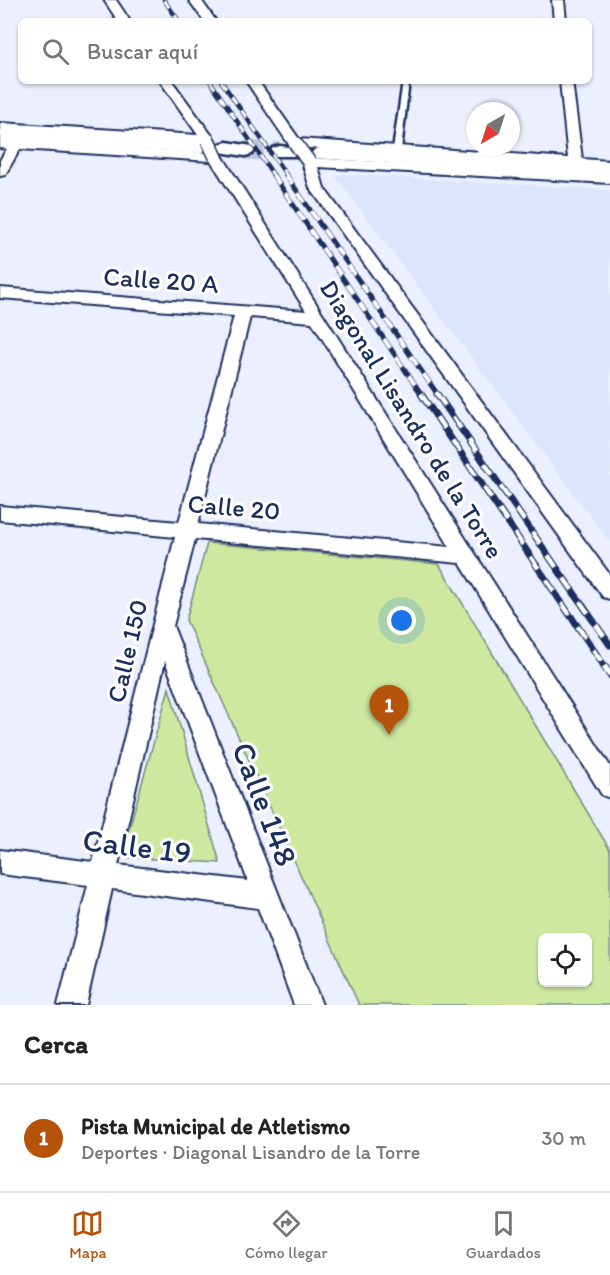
<!DOCTYPE html>
<html lang="es">
<head>
<meta charset="utf-8">
<style>
  :root { --surface:#fff; --page:#f2f2f2; --text:#222; --muted:#767676; --line:#e0e0e0; --accent:#b45309 }
  body { margin:0; font-family:Itim,sans-serif; background:var(--page); color:var(--text) }
  .controls { position:absolute; right:18px; bottom:18px; display:grid; overflow:hidden; border-radius:9px; box-shadow:0 2px 4px #0004 }
  .controls button { width:54px; height:54px; display:grid; place-items:center; padding:0; border:0; border-bottom:2px solid var(--line); background:var(--surface); color:var(--text); font:30px sans-serif }
  .compass { position:absolute; left:466px; top:102px; width:54px; height:54px; border-radius:50%; background:var(--surface); box-shadow:0 2px 4px #0004; rotate:219deg }
  .you { position:absolute; left:402px; top:621px; width:21px; height:21px; margin:-15px; border:4px solid #fff; border-radius:50%; background:#1a73e8; box-shadow:0 0 0 9px #1a73e833 }
  .badge { display:grid; place-items:center; width:39px; height:39px; border-radius:50%; background:var(--accent); color:#fff; font-size:20px; font-weight:700 }
  .pin { position:absolute; translate:-50% -50px; filter:drop-shadow(0 2px 3px #0008) }
  .pin::after { content:''; position:absolute; top:32px; width:21px; height:18px; background:inherit; clip-path:polygon(0 0,100% 0,50% 100%) }
  .list { margin:0; padding:0; list-style:none }
  h2 { display:flex; justify-content:space-between; align-items:center; height:78px; margin:0; padding:0 24px; font-size:26px }
  h2 small { font-size:20px; font-weight:400; color:var(--muted) }
  .list li { display:grid; grid-template-columns:39px 1fr auto; gap:18px; align-items:center; box-sizing:border-box; height:108px; padding:0 24px; border-top:2px solid var(--line) }
  .list b { display:block; font-size:22px; white-space:nowrap }
  .list p { margin:0; font-size:20px; white-space:nowrap; color:var(--muted) }
  .list em { font-size:20px; font-style:normal; color:var(--muted) }
  .icon { flex:none; width:33px; height:33px; fill:none; stroke:currentColor; stroke-width:2; stroke-linecap:round; stroke-linejoin:round }
  .map { position:relative; flex:none; width:610px; height:1005px; overflow:hidden }
  .search { position:absolute; background:var(--surface); box-shadow:0 2px 4px #0004; left:18px; right:18px; top:18px; height:66px; display:flex; align-items:center; gap:15px; box-sizing:border-box; padding:0 21px; border-radius:9px; color:var(--muted); font-size:22px }
  .sheet { height:186px; background:var(--surface) }
  nav { display:flex; justify-content:space-around; align-items:center; box-sizing:border-box; height:84px; border-top:2px solid var(--line); background:var(--surface); font-size:16px; color:var(--muted) }
  nav a { display:grid; justify-items:center; gap:3px }
  nav .on { color:var(--accent) }
  .map>svg:first-child { display:block }
  .built { fill:#dde4fd }
  .green { fill:#cee99f; stroke:#748c7e; stroke-width:1.5; fill-rule:evenodd }
  .lines { fill:none; stroke-linecap:round; stroke-linejoin:round }
  .secondary-tunnel { stroke:#c1c9de; stroke-width:19; stroke-dasharray:19 9; stroke-linecap:butt }
  .lane-casing { stroke:#1b2f5e; stroke-width:5 }
  .street-casing { stroke:#1b2f5e; stroke-width:4 }
  .secondary-casing { stroke:#1b2f5e; stroke-width:5 }
  .lane { fill:#fff; fill-rule:evenodd }
  .street { fill:#fff; fill-rule:evenodd }
  .secondary { fill:#fff; fill-rule:evenodd }
  .rail-far3-casing { stroke:#1b2f5e; stroke-width:4.5 }
  .rail-far2-casing { stroke:#1b2f5e; stroke-width:5 }
  .rail-far1-casing { stroke:#1b2f5e; stroke-width:7 }
  .rail-casing { stroke:#1b2f5e; stroke-width:8 }
  .rail-far3 { stroke:#fff; stroke-width:3; stroke-dasharray:9; stroke-linecap:butt }
  .rail-far2 { stroke:#fff; stroke-width:4; stroke-dasharray:11; stroke-linecap:butt }
  .rail-far1 { stroke:#fff; stroke-width:4.5; stroke-dasharray:14; stroke-linecap:butt }
  .rail { stroke:#fff; stroke-width:6; stroke-dasharray:17; stroke-linecap:butt }
  .street-bridge-casing { stroke:#1b2f5e; stroke-width:16; stroke-linecap:butt }
  .street-bridge { stroke:#fff; stroke-width:13 }
  .labels { text-anchor:middle; stroke-width:6; stroke-linejoin:round; paint-order:stroke }
  .street-label { font-size:26px; fill:#1b2f5e; stroke:#fff }
  .near-street-label { font-size:32px; fill:#1b2f5e; stroke:#fff }
</style>
</head>
<body>
<div class="map">
<svg width="610" height="1005" viewBox="0 0 610 1005">
  <rect width="100%" height="100%" fill="#ebeffe"/>
  <filter id="ink" filterUnits="userSpaceOnUse"><feTurbulence type="fractalNoise" baseFrequency=".0167" numOctaves="2"/><feDisplacementMap in="SourceGraphic" scale="12" xChannelSelector="R" yChannelSelector="G"/><feConvolveMatrix kernelMatrix="1 2 1 2 8 2 1 2 1" color-interpolation-filters="sRGB"/></filter>
  <g filter="url(#ink)">
    <path class="built" d="M343,174L610,190V542L336,177Z"/>
    <path class="green" d="M207,543L439,564L610,850V1005H359L186,620ZM542,938H588V982H542Z
      M169,688L220,863L121,857Z"/>
    <g class="lines">
      <path class="secondary-tunnel" d="M245,150L280,152"/>
      <defs>
        <path id="lane" d="M403,81H409L401,150L397,152L393,150Z"/>
        <path id="street" d="M104,0H116L130,21H118Z
          M189,0H201L216,21H204Z
          M552,0H564L566,21H554Z
          M160,81H172L215,140L213,143L0,131V123L198,135Z
          M246,81H258L299,139L568,158L560,81H572L582,159L610,161V169L295,147L290,146Z
          M0,140L221,154L610,766V798L602,795L460,563L195,539L173,626L322,1005H294L258,908L112,889L86,1005H58L88,885L0,874V850L93,862L175,537L0,520V506L179,522L234,316L0,298V288L306,311L211,161L20,149L5,175L0,176V160L7,149L0,148ZM250,317L312,322L450,547L198,524ZM165,661L248,881L118,865Z
          M309,158L610,175V183L318,167L324,188L610,575V599L603,597L310,188L302,162Z"/>
        <path id="secondary" d="M0,129L200,141L207,143L210,147L207,151L200,153L0,141Z
          M227,142L252,146L255,150L252,154L245,156L220,152L217,148L220,144Z
          M280,146L299,148L302,152L299,156H273L270,152L273,148Z
          M321,148L610,165V177L314,158L311,154L314,150Z"/>
      </defs>
      <use href="#lane" class="lane-casing"/>
      <use href="#street" class="street-casing"/>
      <use href="#secondary" class="secondary-casing"/>
      <use href="#lane" class="lane"/>
      <use href="#street" class="street"/>
      <use href="#secondary" class="secondary"/>
      <defs>
        <path id="rail-far3" d="M164,0L179,21
          M210,81L274,176
          M221,81L287,176"/>
        <path id="rail-far2" d="M273,175L422,395
          M286,175L438,395"/>
        <path id="rail-far1" d="M421,394L605,667
          M437,394L610,645"/>
        <path id="rail" d="M604,666L610,675"/>
      </defs>
      <use href="#rail-far3" class="rail-far3-casing"/>
      <use href="#rail-far2" class="rail-far2-casing"/>
      <use href="#rail-far1" class="rail-far1-casing"/>
      <use href="#rail" class="rail-casing"/>
      <use href="#rail-far3" class="rail-far3"/>
      <use href="#rail-far2" class="rail-far2"/>
      <use href="#rail-far1" class="rail-far1"/>
      <use href="#rail" class="rail"/>
      <defs>
        <path id="street-bridge" d="M208,140L216,157
          M295,143L309,162"/>
      </defs>
      <use href="#street-bridge" class="street-bridge-casing"/>
      <use href="#street-bridge" class="street-bridge"/>
    </g>
  </g>
  <g class="labels">
    <g class="street-label">
      <text transform="translate(161 280) rotate(4)" y="9">Calle 20 A</text>
      <text transform="translate(412 419) rotate(58)" y="9">Diagonal Lisandro de la Torre</text>
      <text transform="translate(234 507) rotate(5)" y="9">Calle 20</text>
      <text transform="translate(127 651) rotate(-77)" y="9">Calle 150</text>
    </g>
    <g class="near-street-label">
      <text transform="translate(265 804) rotate(69)" y="11">Calle 148</text>
      <text transform="translate(137 846) rotate(7)" y="11">Calle 19</text>
    </g>
  </g>
</svg>
<div class="controls">
<button><svg class="icon" aria-label="locate" viewBox="0 0 24 24"><circle cx="12" cy="12" r="6"/><path d="M12 2v4M12 18v4M2 12h4M18 12h4"/></svg></button>
</div>
<svg class="compass" viewBox="-18 -18 36 36"><path d="M0-13l5 13h-10z" fill="#e53935"/><path d="M0 13l5-13h-10z" fill="#767676"/></svg>
<div class="you"></div>
<div class="pin badge" style="left:389px;top:735px">1</div>
<div class="search"><svg class="icon" aria-label="search" viewBox="0 0 24 24"><circle cx="10" cy="10" r="6"/><path d="M15 15l6 6"/></svg>Buscar aquí</div>
</div>
<section class="sheet">
<h2>Cerca<small></small></h2>
<ul class="list">
<li><span class="badge">1</span><div><b>Pista Municipal de Atletismo</b><p>Deportes · Diagonal Lisandro de la Torre</p></div><em>30 m</em></li>
</ul>
</section>
<nav>
<a class="on"><svg class="icon" aria-label="map" viewBox="0 0 24 24"><path d="M3 6l6-2 6 2 6-2v14l-6 2-6-2-6 2zM9 4v14M15 6v14"/></svg>Mapa</a>
<a><svg class="icon" aria-label="directions" viewBox="0 0 24 24"><path d="M12 3l9 9-9 9-9-9zM9 14v-3h6M13 9l2 2-2 2"/></svg>Cómo llegar</a>
<a><svg class="icon" aria-label="saved" viewBox="0 0 24 24"><path d="M7 4h10v16l-5-4-5 4z"/></svg>Guardados</a>
</nav>
</body>
</html>
